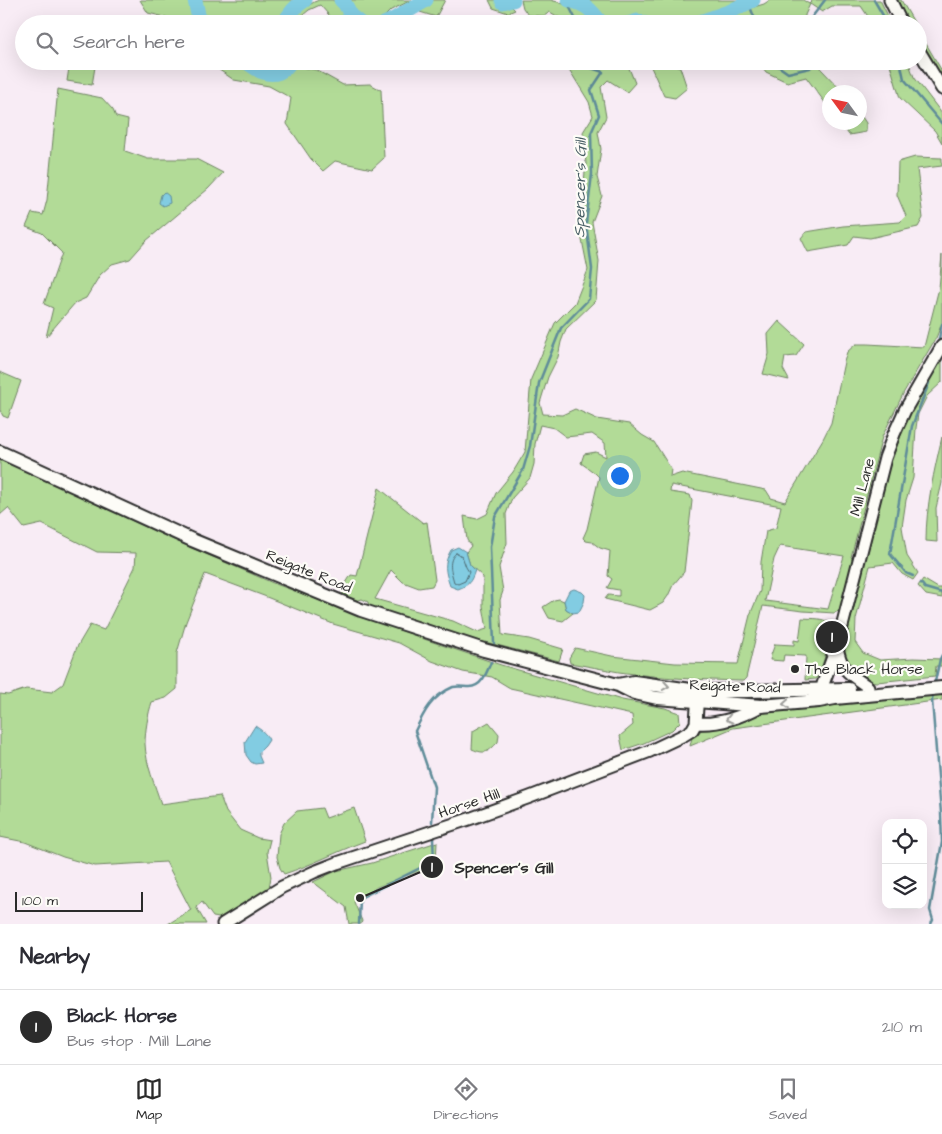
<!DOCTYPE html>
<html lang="en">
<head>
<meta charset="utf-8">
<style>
  :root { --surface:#fff; --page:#f2f2f3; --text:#2b2b33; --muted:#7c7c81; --line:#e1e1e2; --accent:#2b2b2b }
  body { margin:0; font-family:"Architects Daughter",sans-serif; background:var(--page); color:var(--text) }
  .controls { position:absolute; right:15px; bottom:15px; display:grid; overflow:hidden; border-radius:10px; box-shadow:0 5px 20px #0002 }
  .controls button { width:45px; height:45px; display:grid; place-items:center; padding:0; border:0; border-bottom:1px solid var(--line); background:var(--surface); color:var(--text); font:25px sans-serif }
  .compass { position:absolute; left:822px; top:85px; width:45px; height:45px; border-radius:50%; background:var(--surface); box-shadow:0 5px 20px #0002; rotate:303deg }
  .scale { position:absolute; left:15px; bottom:12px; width:128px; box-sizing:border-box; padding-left:5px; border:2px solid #2b2b2b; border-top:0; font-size:14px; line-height:18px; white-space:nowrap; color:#2b2b2b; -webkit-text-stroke:4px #fdfcf7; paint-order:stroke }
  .you { position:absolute; left:619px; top:475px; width:18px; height:18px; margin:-12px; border:4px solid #fff; border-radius:50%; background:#1a73e8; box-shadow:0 0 0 8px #1a73e833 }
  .badge { display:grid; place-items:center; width:32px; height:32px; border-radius:50%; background:var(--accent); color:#fff; font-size:16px; font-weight:700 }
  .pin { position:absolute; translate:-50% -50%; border:2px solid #fff; box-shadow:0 1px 5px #0006 }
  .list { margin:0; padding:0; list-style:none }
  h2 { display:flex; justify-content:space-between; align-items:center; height:65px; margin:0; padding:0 20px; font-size:21px }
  h2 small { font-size:16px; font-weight:400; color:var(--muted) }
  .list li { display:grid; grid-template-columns:32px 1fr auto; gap:15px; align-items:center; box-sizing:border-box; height:75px; padding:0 20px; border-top:1px solid var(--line) }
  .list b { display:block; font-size:19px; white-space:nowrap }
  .list p { margin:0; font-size:16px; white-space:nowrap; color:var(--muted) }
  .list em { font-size:16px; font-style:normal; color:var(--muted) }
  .icon { flex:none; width:28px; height:28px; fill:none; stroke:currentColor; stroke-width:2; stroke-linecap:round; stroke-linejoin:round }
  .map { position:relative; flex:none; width:942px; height:924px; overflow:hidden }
  .search { position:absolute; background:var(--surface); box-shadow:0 5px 20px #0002; left:15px; right:15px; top:15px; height:55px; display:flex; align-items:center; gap:12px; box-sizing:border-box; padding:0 18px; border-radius:28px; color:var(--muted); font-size:19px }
  .sheet { height:140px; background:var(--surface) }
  nav { display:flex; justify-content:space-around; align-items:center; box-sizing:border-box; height:70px; border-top:1px solid var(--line); background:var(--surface); font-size:14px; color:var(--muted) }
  nav a { display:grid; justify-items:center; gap:2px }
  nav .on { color:var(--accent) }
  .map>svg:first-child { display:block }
  .green { fill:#b2db97; stroke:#6e8361; fill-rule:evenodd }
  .water { fill:#82cce2; stroke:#5f8c99 }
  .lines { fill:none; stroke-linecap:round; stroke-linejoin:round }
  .shore { stroke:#4e6b74; stroke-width:1 }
  .stream { stroke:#5f8c99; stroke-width:2.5 }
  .river { stroke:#82cce2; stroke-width:15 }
  .secondary-casing { stroke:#2b2b2b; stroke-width:15 }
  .primary-casing { stroke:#2b2b2b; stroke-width:16 }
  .secondary { stroke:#fdfcf7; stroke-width:11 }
  .primary { stroke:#fdfcf7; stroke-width:12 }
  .oneway { stroke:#9e9e9b }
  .poi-dot { fill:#2b2b2b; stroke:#fdfcf7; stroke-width:2 }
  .labels { text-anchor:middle; stroke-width:4.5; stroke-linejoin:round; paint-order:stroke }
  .street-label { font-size:15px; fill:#2b2b2b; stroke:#fdfcf7 }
  .poi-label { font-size:15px; fill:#2b2b2b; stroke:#fdfcf7; text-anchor:start }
  .water-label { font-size:16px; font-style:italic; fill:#455b62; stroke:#fdfcf7 }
  .leader { fill:none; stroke:#2b2b2b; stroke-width:2 }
  .callout-dot { fill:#2b2b2b; stroke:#fdfcf7; stroke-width:2 }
  .mark-label { font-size:15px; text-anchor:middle; font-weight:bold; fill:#fff }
  .callout-label { font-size:16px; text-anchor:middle; font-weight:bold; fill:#2b2b2b; stroke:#fdfcf7; stroke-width:4.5; stroke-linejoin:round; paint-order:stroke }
</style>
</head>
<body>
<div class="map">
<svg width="942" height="924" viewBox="0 0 942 924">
  <rect width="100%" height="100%" fill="#f8ecf5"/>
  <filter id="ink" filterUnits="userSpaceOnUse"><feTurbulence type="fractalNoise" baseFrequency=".02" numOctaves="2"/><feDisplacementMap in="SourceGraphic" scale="10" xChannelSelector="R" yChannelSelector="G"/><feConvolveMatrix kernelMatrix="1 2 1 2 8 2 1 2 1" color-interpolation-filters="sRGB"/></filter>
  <g filter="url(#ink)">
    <path class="green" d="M140,0H189L194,24H179L178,20L148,13Z
      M199,0H297L282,13L279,24H205Z
      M319,0C323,0 328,0 332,0C343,3 345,17 354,24H337L320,5L309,10L297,20V24H292L294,15L314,2Z
      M346,0H412L391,10L382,19L372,23L357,17L349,3Z
      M434,0H445L436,17L420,12L421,7Z
      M489,0H496L499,5L511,6L515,10L508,13L493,8Z
      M521,0H550L558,2L585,12L595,24H563L560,18L550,12L544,16L528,15L523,8Z
      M582,0H743L709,15L685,24H654L641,18H631L616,24H610L605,21L593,6Z
      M770,0H803L809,4L813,0H880L892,24H873L861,6H832L822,12L810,4L805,15V24H748L747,20L739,24H717L744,10L764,4Z
      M893,0H901L915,24H904Z
      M918,30L942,71V83L918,45Z
      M70,61H96L92,85L67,81Z
      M206,61H240L261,74L280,78L294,68L295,61H297V66L316,70L343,85L370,84L381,90L384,158L372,169L335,161L323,171L311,159L287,124L291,98L269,86L234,80Z
      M565,61H598L629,68L635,83L627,92L608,80L601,87L606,117L598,132L601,149L597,177L602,196L592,222L599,261L596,300L566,329L561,342L558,357L548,377L540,403L543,414L562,415L575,409L597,419L629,424L642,435L654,442L671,469L670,477L682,473L766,490L771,498L785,502L823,439L831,423L844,362L847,352L856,344H867L924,347L939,288L942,255V323L936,338L904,392L882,437L851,557L854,560L841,610L834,613L803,611L763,606L746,678L743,681C702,680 660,678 619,672C603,669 586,666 570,663L569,658L575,648L612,656L675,663L738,664L750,615L760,591L761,562L766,531L776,528L781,506L671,485L670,492L690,495L692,501L684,572L673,585L668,596L663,603L650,610L605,599L608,595L619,596V590L607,588L612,579L608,576L610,551L600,548L592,542L586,541L583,538L587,529L599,477L595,473L581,463L584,454L596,452L606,457L605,443L592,434L566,437L554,428L540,425L535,444L534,464L530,478L512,498L506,514L507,543L499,567L503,591L500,600L502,635L529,639L563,649L559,661L485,642L482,644L369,607L368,602L362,599L356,601L345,596L341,591L351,575L357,576L379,488L423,523L427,522L435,580L432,586L419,588L403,582L391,570L375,599L453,621L477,632L487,629L483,606V577L470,565L466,552L471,546L467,540L464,516L477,519L487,514L496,493L513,472L525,452L531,379L555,323L575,303L588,270L579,225L586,164L583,132L593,116L589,102L567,66ZM780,546L844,556L828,609L765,601L774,559Z
      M758,61H825L821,69L843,92H830L829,108L806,77L787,82L766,72Z
      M889,61H908L914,77L940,111L942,115V143L935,131L900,98Z
      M661,62L680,67L687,88L675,98L664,96L651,67Z
      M58,89L102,98L113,110L116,117L128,120L125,151L148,159H196L223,173L208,189L146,241L130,259L112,264L100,275L86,298L75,303L46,337L53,308L44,304L62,253L42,233L26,227L32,213L43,215L47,200Z
      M860,114L866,123V132L849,135L840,123L860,122Z
      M915,157L942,158V166L917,169L923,218L918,227L870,238L854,236L848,245L808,252L801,238L806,232L843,226L900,222L906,216L897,195L898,162Z
      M779,321L804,344L796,356L785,357L783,369L789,380L763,374L769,354L768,334Z
      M942,358V382L927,396L918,414L916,428L913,478L906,500L902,527L907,556L918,573L913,580L902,574L893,563L870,566L856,619L855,642L863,653L880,660L913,658L942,659V666H936L935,676L877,682L866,681L850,669L841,651C862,566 879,479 916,400C923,385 934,372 942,358Z
      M0,372L21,381L8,418L3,416L0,410Z
      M942,437V483L936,508L937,542L926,541C926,506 934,471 942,437Z
      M0,459L169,538L273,583L427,640L501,665L622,700L665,708L679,713L680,722L672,730L644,743L623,750L620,736L633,725L632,715L510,688L492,677L463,672L432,661L399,643L333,624L264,596L205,574L186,622L177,653V689L166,698L152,702C148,714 145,731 145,744C146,765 155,785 161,804L220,796L226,812L240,830L258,838L270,840L267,852L271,877L269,888L219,918L213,917L202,902L196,907L206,924H168L191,910L166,862L95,866L63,857L25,842L0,837V694L8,695L26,689L52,692L63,684L77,647L90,625L104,630L135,567L136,553L97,552L42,524L24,528L8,508L0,515Z
      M923,579L938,588H942V598L926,595L918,586Z
      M559,599L564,601L566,609L573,613L563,621L549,618L543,607L554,600Z
      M802,618C813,619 824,617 832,625L833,630L821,669L816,679L805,680L806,656L784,655L783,661L770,660L771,655L775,644L794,645V640L799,641Z
      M942,693V700L733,728L690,746L692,737L698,734L703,728L756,714L770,712L801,709L912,695Z
      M489,722L499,734L498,742C488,752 486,755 472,749L473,731Z
      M322,808L326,818L354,808L365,841C338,851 312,865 284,874L280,868L277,857L279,834L284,823L297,811Z
      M437,842L436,863L438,873L417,872L377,887L354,902L362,921L361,924H349L346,907L313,882L336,871L372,863Z"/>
    <path class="water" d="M164,192L169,196L170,203L163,206L159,203L161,195Z
      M458,547L466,552L470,565L475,570C471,582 469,585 458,589L450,586C445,571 443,564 451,550Z
      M574,589L582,592L585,595L584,602L579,612L573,613L566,609L564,601L569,591Z
      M255,726C261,730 266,733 269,740L265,746L259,752V756L262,763L255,764L251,762L246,755L245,742Z"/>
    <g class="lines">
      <path class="shore" d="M456,553L462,556L466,567L469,572L465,581L458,584L454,582C451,571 447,561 456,553Z"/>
      <path class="stream" d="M566,0L578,24
        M874,0L888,24
        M748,2L757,24
        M812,24V17L825,0
        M771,61L788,73L810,68L815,61
        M900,61L904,79L942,124
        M939,339L942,324
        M913,576L906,573L890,554L912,426L929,383
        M921,583L925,588L942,593
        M494,643L490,547L495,517L523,470L530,446L539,383L561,328L589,299L592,269L586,223L592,174L591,133L599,115L591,90L603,72L577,63L576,61
        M934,686L940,659L942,655
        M432,822L434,787L415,731C424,712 432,696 453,687C458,686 464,687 469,687C482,687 487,672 491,662
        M359,924L360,898L434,861L433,838
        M931,924L933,920L930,910L942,842L941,813L932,700L933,693"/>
      <path class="river" d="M195,0L200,24
        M341,0L345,4L352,17L361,24
        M502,0L503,2L513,0
        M569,0C588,5 590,9 602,24
        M284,24C289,13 295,6 305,0
        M384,24L391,21L426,0
        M628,24L638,21L645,24
        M694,24L731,11L753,0
        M245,61C251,65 257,70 263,72C274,76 286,72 290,61"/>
      <defs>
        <path id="secondary" d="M890,0L902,24
          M918,49L942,89
          M837,646C840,669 849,674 868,687
          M829,695L824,689L823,684L837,646L885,458L894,434L905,410L942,346
          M696,723C718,725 741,717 761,706
          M223,924L282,887L314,872L337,863L472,818L530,797L650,751L684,735L692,730L696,723L698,692"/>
        <path id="primary" d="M0,452L192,540L361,610L484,650L618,685L634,693L657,698L761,706L819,701L835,698L942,688
          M618,685L634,682L698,691H746L849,689"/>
      </defs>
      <use href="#secondary" class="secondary-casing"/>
      <use href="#primary" class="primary-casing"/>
      <use href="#secondary" class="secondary"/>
      <use href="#primary" class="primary"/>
    </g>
    <defs><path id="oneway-chevron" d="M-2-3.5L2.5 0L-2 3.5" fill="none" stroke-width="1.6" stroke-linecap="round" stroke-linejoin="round" transform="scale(1.25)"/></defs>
    <g class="oneway">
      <use href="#oneway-chevron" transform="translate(666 686) rotate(9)"/>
      <use href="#oneway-chevron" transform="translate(786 704) rotate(175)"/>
      <use href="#oneway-chevron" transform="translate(729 719) rotate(166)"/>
    </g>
  </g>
  <circle class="poi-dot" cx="795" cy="669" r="5"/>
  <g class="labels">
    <g class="street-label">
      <text transform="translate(862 487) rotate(-75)" y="5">Mill Lane</text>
      <text transform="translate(309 571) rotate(22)" y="5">Reigate Road</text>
      <text transform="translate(735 686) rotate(2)" y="5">Reigate Road</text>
      <text transform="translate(469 803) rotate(-19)" y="5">Horse Hill</text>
    </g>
    <g class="poi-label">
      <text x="805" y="674">The Black Horse</text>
    </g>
    <g class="water-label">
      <text transform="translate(579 188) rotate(-89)" y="6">Spencer's Gill</text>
    </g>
  </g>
  <path class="leader" d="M360 898L432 867"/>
  <g class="callout-dot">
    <circle cx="360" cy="898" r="5"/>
    <circle cx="432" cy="867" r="12"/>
  </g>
  <g class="mark-label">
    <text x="432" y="872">1</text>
  </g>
  <g class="callout-label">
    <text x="504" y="873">Spencer's Gill</text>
  </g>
</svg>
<div class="controls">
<button><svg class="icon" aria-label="locate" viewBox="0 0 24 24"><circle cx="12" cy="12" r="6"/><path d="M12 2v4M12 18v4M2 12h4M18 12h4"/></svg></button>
<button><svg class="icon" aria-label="layers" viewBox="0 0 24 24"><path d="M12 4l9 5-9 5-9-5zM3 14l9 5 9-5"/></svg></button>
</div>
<svg class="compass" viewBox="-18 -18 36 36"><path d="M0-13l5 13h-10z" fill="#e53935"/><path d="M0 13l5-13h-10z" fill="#7c7c81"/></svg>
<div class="scale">100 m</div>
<div class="you"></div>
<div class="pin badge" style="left:832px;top:637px">1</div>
<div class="search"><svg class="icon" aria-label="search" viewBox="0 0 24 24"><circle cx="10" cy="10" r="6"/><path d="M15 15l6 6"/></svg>Search here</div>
</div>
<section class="sheet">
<h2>Nearby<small></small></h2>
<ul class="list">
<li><span class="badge">1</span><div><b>Black Horse</b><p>Bus stop · Mill Lane</p></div><em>210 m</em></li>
</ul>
</section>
<nav>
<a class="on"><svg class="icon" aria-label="map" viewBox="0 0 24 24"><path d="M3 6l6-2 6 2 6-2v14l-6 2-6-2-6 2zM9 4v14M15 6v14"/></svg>Map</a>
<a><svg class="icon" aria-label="directions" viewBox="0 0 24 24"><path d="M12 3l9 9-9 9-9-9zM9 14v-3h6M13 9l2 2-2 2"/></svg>Directions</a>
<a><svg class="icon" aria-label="saved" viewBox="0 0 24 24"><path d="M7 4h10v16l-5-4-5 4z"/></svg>Saved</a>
</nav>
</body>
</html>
